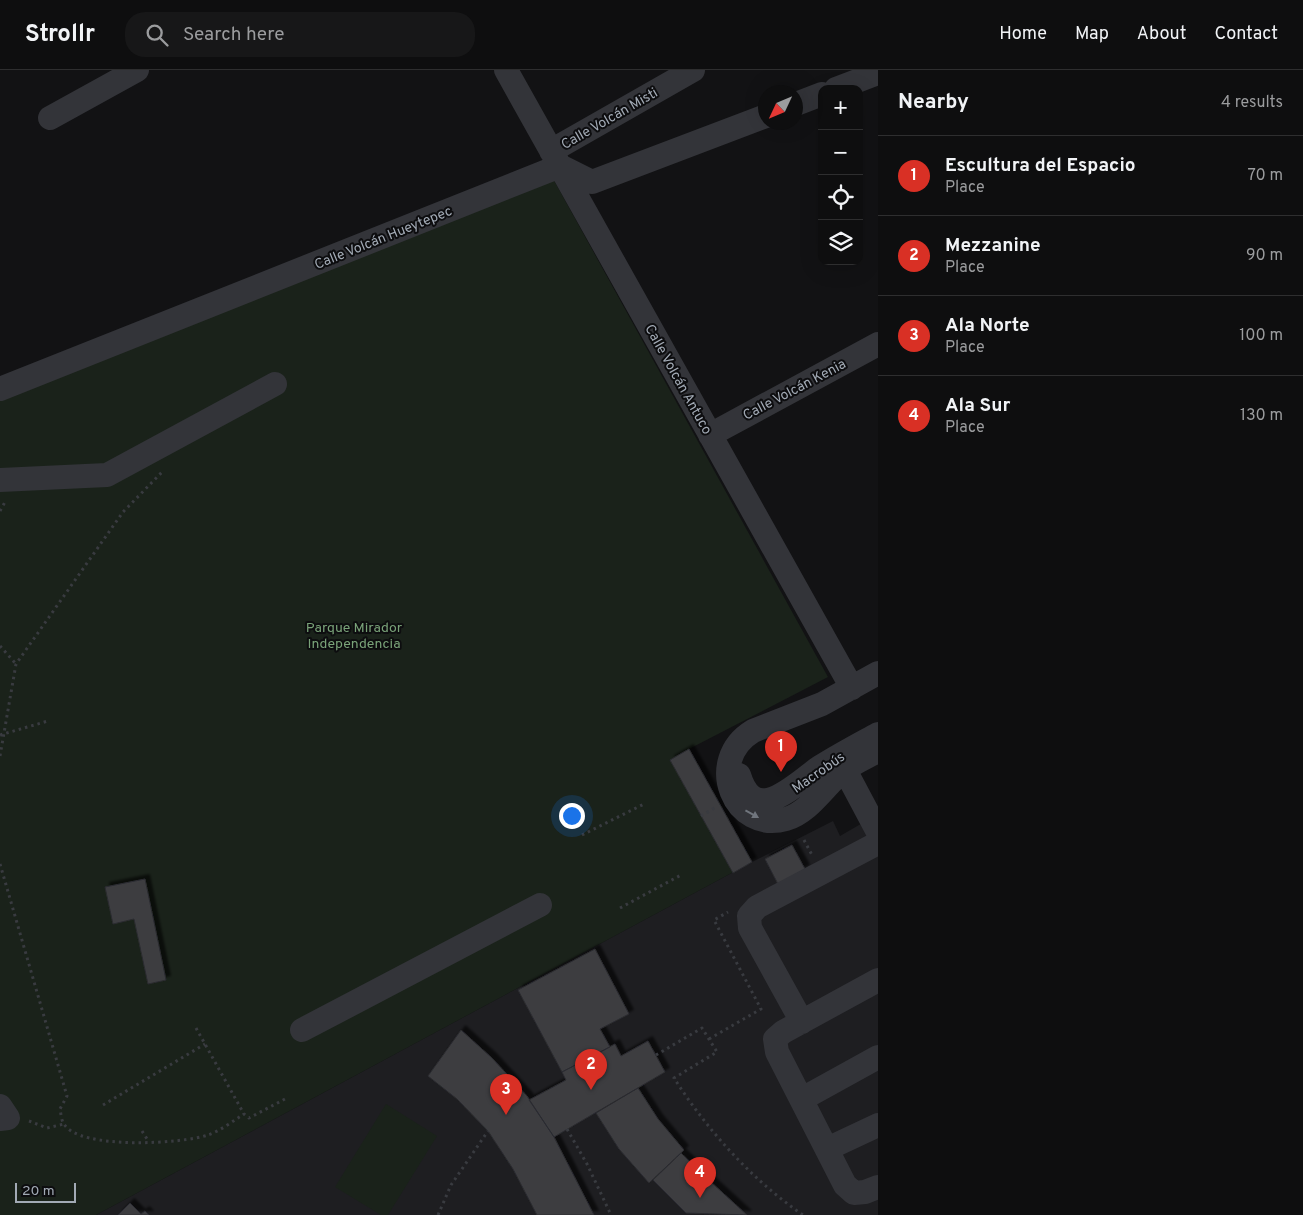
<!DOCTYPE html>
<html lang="en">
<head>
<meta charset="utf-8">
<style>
  :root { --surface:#0e0e0f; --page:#171718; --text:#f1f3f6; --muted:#9b9c9e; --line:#2e2e2f; --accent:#d93025 }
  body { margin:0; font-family:Overpass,sans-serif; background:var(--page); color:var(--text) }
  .controls { position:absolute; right:15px; top:15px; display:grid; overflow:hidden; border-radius:10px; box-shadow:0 5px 20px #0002 }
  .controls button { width:45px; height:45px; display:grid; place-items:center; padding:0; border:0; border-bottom:1px solid var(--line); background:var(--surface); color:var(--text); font:25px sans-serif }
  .compass { position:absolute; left:758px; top:15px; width:45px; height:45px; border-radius:50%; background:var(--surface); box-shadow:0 5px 20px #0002; rotate:226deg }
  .scale { position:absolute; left:15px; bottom:12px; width:61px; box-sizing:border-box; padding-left:5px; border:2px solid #a2aab5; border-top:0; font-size:14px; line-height:18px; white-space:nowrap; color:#a2aab5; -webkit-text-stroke:4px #0d0d0f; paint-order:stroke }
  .you { position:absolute; left:571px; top:745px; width:18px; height:18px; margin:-12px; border:4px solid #fff; border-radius:50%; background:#1a73e8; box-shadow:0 0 0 8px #1a73e833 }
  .badge { display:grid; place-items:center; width:32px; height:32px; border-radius:50%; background:var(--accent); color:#fff; font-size:16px; font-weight:700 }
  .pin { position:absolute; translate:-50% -41px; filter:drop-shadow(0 1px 2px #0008) }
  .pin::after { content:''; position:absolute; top:26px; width:18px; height:15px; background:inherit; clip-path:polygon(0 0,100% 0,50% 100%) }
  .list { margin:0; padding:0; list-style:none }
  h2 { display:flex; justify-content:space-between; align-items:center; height:65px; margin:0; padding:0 20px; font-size:21px }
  h2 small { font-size:16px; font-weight:400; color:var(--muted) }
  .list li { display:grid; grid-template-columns:32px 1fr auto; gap:15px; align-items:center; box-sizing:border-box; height:80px; padding:0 20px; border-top:1px solid var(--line) }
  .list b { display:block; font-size:19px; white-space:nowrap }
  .list p { margin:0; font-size:16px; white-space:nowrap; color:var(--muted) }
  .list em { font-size:16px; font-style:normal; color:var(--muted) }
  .icon { flex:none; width:28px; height:28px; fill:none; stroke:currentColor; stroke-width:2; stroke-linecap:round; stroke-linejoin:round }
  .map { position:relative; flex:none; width:878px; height:1145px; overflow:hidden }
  header { display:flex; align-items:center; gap:30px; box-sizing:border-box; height:70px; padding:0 25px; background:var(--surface); border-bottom:1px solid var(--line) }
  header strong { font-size:24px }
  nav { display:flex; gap:28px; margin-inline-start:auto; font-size:18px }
  .search { width:350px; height:45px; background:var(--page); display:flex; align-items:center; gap:12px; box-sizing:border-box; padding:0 18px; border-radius:20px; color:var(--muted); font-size:19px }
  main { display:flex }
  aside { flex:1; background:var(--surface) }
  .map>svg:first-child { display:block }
  .built { fill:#1e1e21 }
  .green { fill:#1a221a }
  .building { fill:#3c3d41; stroke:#2c2c30; filter:url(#shadow) }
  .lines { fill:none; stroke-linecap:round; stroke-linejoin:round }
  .path { stroke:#393b40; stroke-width:3; stroke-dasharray:2.5 4; stroke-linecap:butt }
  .minor { stroke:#333439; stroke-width:24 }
  .oneway { fill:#70757d }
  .labels { text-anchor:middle; stroke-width:4; stroke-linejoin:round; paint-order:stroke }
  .street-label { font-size:14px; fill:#a2aab5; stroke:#0d0d0f }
  .park-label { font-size:14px; fill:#79a278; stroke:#0d0d0f }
</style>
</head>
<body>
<header>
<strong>Strollr</strong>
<div class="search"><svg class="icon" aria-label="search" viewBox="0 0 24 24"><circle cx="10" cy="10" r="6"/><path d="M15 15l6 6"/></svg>Search here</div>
<nav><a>Home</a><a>Map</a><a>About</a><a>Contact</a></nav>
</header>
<main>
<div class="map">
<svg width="878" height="1145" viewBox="0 0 878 1145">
  <defs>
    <filter id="shadow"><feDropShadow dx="4.5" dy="-4.5" stdDeviation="1" flood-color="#0009"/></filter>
  </defs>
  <rect width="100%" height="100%" fill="#121214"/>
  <path class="built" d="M878,744V1145H96L752,792L833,751L840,766Z"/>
  <path class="green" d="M551,105L828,607L689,679L752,792L96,1145H0V327Z
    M386,1034L437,1066L388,1145H381L335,1117Z"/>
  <path class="building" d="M689,679L752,792L733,803L670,690Z
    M792,775L805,799L778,814L765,789Z
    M145,809L166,910L148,914L134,849L113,854L105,817Z
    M595,879L629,944L600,959L610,977L562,1002L518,920Z
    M461,960L492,988L527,1026L554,1067L594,1145H537L513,1099L488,1061L457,1029L428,1006Z
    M648,971L665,1002L554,1067L529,1030L566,1010L562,1002L615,974L621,986Z
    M638,1018L658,1049L684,1080L649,1113L619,1079L596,1043Z
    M681,1083L712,1113L747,1145L686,1143L653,1110Z
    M130,1133L141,1144L145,1141L149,1145H118Z"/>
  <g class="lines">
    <path class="path" d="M0,441L5,432
      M0,576L16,594
      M0,665L48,651
      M0,686L16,594L123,442L164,400
      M701,746L716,737
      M582,765L644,734
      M804,770L812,785
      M0,794L67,1026L60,1039C61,1043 61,1050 64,1054C79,1080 182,1074 208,1065C220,1061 233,1051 244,1044
      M620,838L681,805
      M196,958L244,1044L249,1048L285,1029
      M709,969L761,939L714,850L728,842
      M656,985L702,958L717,982L674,1008C708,1061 751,1109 803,1145
      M103,1035L205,974
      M29,1051L47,1058L64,1054
      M567,1059L587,1094L611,1145
      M142,1061L149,1072
      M438,1145L451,1115L488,1061"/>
    <path class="minor" d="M506,0L852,618
      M836,19L878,3
      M796,34L822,24
      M50,48L137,0
      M551,81L693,0
      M0,319L560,96L592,112L766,46
      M710,365L878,274
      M0,410L107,405L275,314
      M878,603L822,634L753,661C704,691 734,764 786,749C810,742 825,715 844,700C854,693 867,687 878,681
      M845,700L878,762
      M739,705C755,758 795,714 820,697C839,685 858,675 878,664
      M878,910L783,962L775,969L777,982L845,1115L854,1123L865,1122L878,1117
      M802,952L750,858L749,846L757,837L878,773
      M302,960L540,835
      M802,1029L878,987
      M0,1036L8,1048L0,1049
      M827,1079L878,1055"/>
  </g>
  <defs><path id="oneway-solid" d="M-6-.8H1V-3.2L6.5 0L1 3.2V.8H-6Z" transform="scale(1.25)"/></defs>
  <use class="oneway" href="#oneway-solid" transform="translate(752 744) rotate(29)"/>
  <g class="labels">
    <g class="street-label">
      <text transform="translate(609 48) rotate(-30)" y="5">Calle Volcán Misti</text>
      <text transform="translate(383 167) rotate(-22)" y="5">Calle Volcán Hueytepec</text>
      <text transform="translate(679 309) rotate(61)" y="5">Calle Volcán Antuco</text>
      <text transform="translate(794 319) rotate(-28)" y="5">Calle Volcán Kenia</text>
      <text transform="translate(818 702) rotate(-35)" y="5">Macrobús</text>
    </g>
    <g class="park-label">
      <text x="354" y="562">Parque Mirador<tspan x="354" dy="16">Independencia</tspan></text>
    </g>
  </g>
</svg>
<div class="controls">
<button>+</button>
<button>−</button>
<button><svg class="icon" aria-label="locate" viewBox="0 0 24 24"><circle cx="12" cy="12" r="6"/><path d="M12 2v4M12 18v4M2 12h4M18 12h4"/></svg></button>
<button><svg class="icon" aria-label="layers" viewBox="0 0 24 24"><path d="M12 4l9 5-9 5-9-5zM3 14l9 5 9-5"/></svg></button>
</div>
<svg class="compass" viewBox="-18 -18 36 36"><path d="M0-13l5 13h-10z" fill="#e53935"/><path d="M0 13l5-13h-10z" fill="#9b9c9e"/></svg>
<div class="scale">20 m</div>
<div class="you"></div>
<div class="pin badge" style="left:781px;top:702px">1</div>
<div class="pin badge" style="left:591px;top:1020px">2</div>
<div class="pin badge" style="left:506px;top:1045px">3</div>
<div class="pin badge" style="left:700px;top:1128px">4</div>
</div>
<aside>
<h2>Nearby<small>4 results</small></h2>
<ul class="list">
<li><span class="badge">1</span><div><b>Escultura del Espacio</b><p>Place</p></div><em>70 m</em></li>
<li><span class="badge">2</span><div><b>Mezzanine</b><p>Place</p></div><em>90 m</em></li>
<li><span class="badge">3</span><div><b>Ala Norte</b><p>Place</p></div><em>100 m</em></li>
<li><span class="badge">4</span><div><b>Ala Sur</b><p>Place</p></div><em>130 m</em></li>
</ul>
</aside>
</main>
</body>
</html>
